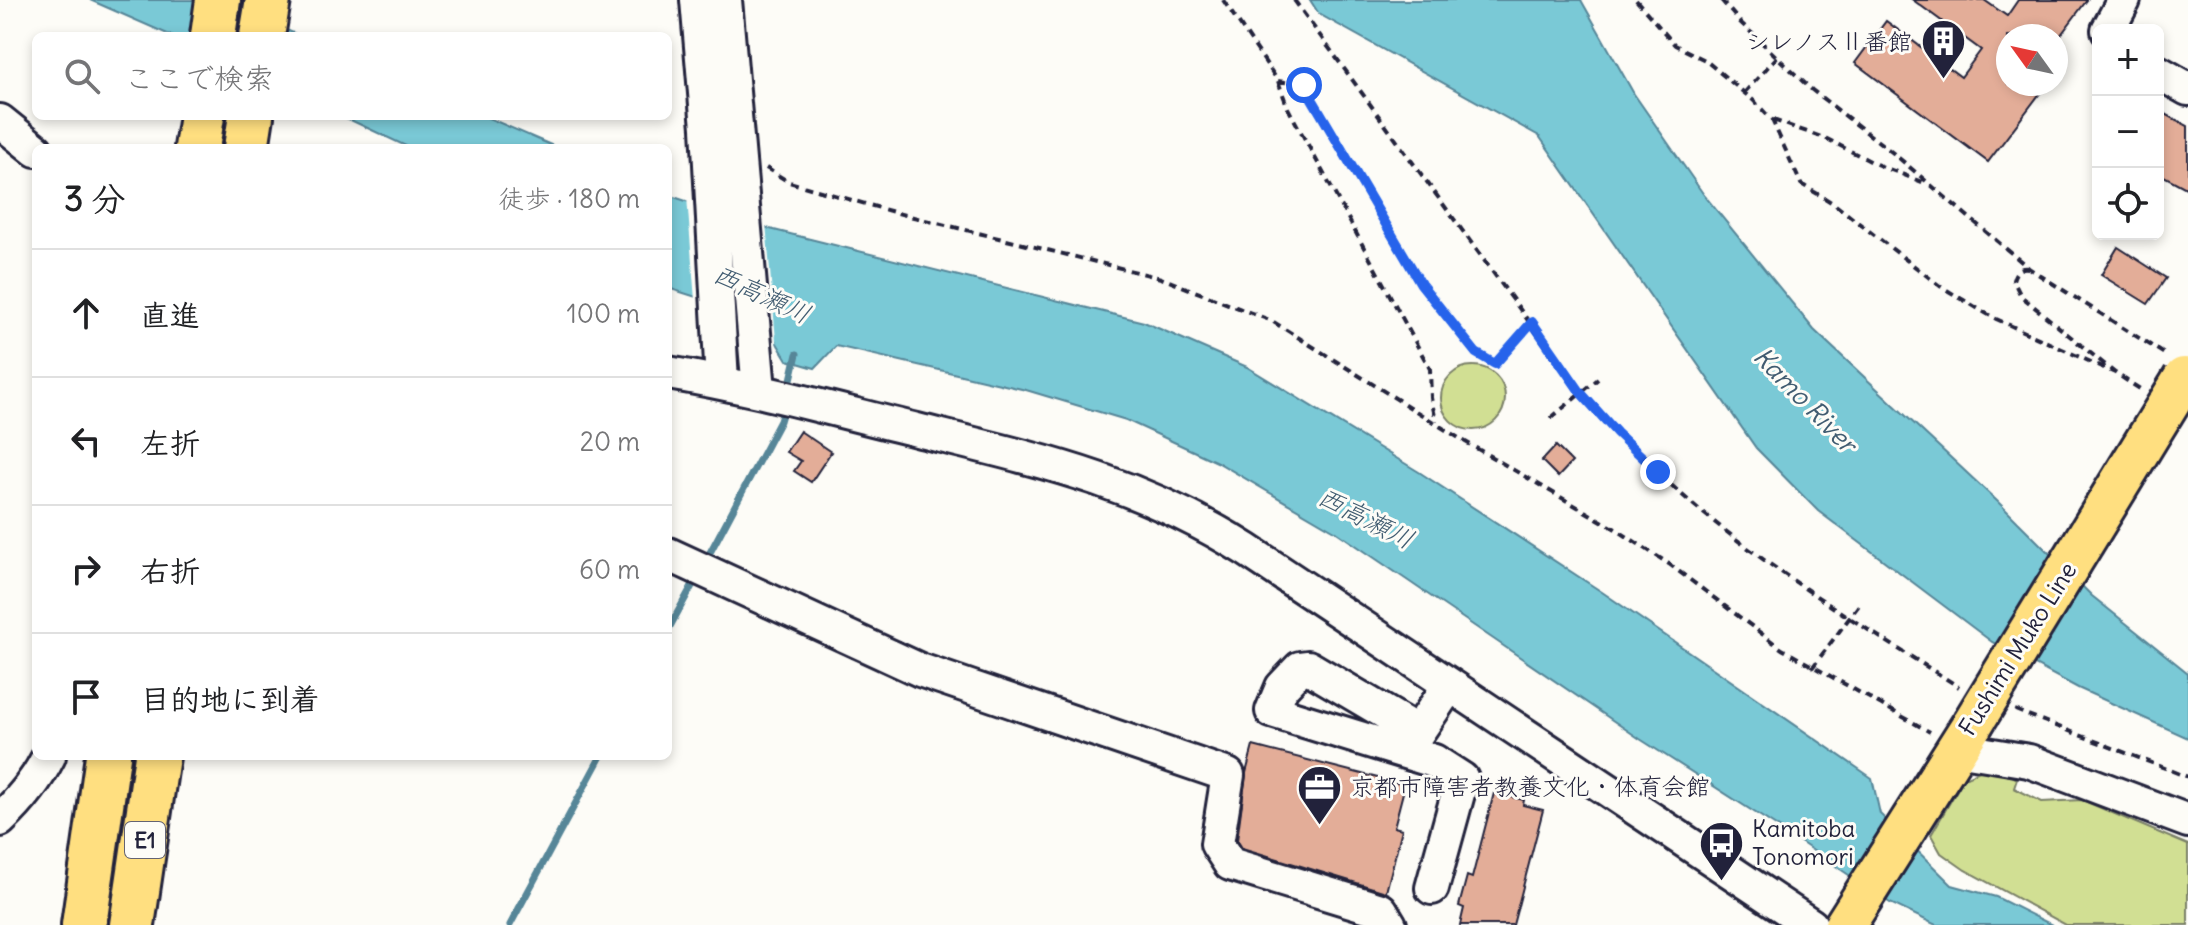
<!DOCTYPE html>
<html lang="ja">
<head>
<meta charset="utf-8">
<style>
  :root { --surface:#fff; --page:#f6f6f6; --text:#202124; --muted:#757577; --line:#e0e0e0 }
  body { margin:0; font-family:Delius,"Klee One",sans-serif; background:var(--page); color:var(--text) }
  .controls { position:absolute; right:24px; top:24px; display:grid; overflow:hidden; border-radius:12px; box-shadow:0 4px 12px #0003 }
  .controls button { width:72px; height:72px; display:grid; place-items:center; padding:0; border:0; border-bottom:2px solid var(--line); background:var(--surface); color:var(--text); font:40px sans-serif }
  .compass { position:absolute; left:1996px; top:24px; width:72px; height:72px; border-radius:50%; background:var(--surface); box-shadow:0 4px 12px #0003; rotate:303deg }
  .stop { position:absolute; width:24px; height:24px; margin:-18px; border:6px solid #2563eb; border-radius:50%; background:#fff }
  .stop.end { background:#2563eb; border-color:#fff; box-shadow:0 2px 8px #0008 }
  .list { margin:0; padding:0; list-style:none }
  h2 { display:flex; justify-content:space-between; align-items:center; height:104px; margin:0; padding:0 32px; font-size:34px }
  h2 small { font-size:26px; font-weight:400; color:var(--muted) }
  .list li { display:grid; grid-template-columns:52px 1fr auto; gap:24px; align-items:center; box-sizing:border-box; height:128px; padding:0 32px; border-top:2px solid var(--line) }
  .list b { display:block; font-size:30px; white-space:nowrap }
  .list em { font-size:26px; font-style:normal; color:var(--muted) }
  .icon { flex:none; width:44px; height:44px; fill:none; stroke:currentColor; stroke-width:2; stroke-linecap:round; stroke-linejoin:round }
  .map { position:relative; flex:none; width:2188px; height:925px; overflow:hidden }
  .search { position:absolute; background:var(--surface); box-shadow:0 4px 12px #0003; left:32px; top:32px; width:640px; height:88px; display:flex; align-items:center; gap:20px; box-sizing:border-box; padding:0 28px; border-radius:12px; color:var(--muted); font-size:30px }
  .panel { position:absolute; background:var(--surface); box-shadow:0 4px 12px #0003; left:32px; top:144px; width:640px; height:616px; border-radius:12px }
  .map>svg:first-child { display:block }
  .green { fill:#d1df93; stroke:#7a8067; stroke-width:2 }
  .water { fill:#7ac9d6; stroke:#578698; stroke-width:2 }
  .pier { fill:#fdfcf7 }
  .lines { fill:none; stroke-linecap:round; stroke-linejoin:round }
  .stream { stroke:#578698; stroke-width:7 }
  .building { fill:#e3ad98; stroke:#22223b; stroke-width:2 }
  .minor-casing { stroke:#22223b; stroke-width:38 }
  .major-casing { stroke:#22223b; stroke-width:46 }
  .highway-casing { stroke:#22223b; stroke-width:50 }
  .path { stroke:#22223b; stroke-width:4; stroke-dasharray:8 6; stroke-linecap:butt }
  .minor { stroke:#fdfcf7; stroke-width:32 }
  .major { stroke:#ffdf80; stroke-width:40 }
  .highway { stroke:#ffdf80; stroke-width:44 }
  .major-bridge-casing { stroke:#22223b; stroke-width:46; stroke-linecap:butt }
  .major-bridge { stroke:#ffdf80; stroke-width:40 }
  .route { stroke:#2563eb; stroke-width:10 }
  .labels { text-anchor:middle; stroke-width:6; stroke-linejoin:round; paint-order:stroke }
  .shield { fill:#fdfcf7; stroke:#646373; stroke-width:2 }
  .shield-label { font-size:22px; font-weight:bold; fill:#22223b }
  .poi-label { font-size:24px; fill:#22223b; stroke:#fdfcf7; text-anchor:start }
  .street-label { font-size:24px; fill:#22223b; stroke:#fdfcf7 }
  .water-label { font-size:26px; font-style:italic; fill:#415c71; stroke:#fdfcf7 }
</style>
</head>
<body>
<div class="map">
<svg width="2188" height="925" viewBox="0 0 2188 925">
  <rect width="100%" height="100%" fill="#fdfcf7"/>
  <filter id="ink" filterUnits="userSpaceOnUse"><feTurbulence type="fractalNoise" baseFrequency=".0125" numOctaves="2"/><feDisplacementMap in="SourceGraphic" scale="16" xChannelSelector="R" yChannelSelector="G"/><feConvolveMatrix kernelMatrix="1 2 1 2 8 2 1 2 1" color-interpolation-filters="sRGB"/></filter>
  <g filter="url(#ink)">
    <path class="green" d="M1441 398a32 32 0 1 1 64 0a32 32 0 1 1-64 0Z
      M1993,765L2017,779L2014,788L2042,802L2082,800L2188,845V925H2066L1965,870L1941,853L1931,835L1964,778Z"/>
    <path class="water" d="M90,0H219L300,36H172Z
      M1310,0H1581L1634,94L1704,195L1814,330L1997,501L2092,596L2188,673V738L2078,688L1992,642L1818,511L1756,448L1539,136L1319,14Z
      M342,116H484L558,148H410Z
      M668,195L770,229L1144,322L1247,367L1419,472L1602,592L1872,778L1880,814L1952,885L1996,897L2052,925H1936L1890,903L1790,835L1640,739L1335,531L1217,462L1126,420L1026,390L836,346L815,368L787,360L762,318L668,288Z"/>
    <path class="pier" d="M687,197L766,223L777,352L759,322L695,301Z"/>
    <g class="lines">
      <path class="stream" d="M789,388L797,354
        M706,560L780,421L785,404
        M668,630L698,575
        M510,925L601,756"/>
    </g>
    <path class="building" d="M1913,0H1984L2007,16L2018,0H2087L2060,36H2008V84H2047L1988,162L1855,63L1886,21L1961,77L1981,50Z
      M2158,110L2188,126V189L2158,173Z
      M2118,247L2166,278L2148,304L2101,275Z
      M800,431L831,452L811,482L794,471L801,461L786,452Z
      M1556,446L1572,462L1558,477L1542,461Z
      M1253,746L1405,785L1394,827L1402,829L1386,892L1242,848L1237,840L1246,773Z
      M1494,793L1524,800L1523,805L1543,810L1513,925H1460L1464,908L1459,906L1467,876L1472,878Z"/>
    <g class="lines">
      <defs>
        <path id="minor" d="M697,0L708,128L722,382
          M725,0L759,390
          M2108,30L2124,0
          M2158,72L2188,89
          M0,121L36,150
          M668,373C752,387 834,410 917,430C1039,460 1138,481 1247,550L1811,925
          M668,554L920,670L1228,775L1217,844L1230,864L1381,910L1390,925
          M1956,749L2029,761L2188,821
          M0,820C20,801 37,780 49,756
          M1432,888L1462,779L1434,761L1272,711L1282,687L1300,668L1308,667L1418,732L1449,686"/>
        <path id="major" d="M1845,925L1973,723"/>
        <path id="highway" d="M213,36L218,0
          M262,36L268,0
          M197,148L202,116
          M246,148L251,116
          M84,925L108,756
          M132,925L157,756"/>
      </defs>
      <use href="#minor" class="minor-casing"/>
      <use href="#major" class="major-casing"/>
      <use href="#highway" class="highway-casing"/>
      <path class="path" d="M1223,0L1278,81L1304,85L1421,284L1476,353L1495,364L1532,322
        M1294,0L1581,393C1620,437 1662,479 1707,516C1786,581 1874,633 1959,687
        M1636,0L1675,45L1705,60L1754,101L1772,120L1801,184L1833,203L1940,286L1994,318L2115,373
        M1721,0L1740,22L1812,90L1893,153L2030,269L2166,355
        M1278,81L1288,108L1430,369L1431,398L1436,421
        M1744,93L1777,57
        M1773,120L1827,139L1876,164L1927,184
        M766,168L789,182L897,213L1161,278L1272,321L1462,440L1614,528L1669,564L1782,649L1930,732
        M2028,268C2019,267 2015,272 2013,280L2021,296L2115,373L2143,391
        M1551,418L1598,379
        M1812,668L1862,601
        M2015,710L2188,777"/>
      <use href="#minor" class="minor"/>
      <use href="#major" class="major"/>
      <use href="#highway" class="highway"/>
      <defs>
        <path id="major-bridge" d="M1973,723L2184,378"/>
      </defs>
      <use href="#major-bridge" class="major-bridge-casing"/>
      <use href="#major-bridge" class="major-bridge"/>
    </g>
  </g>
  <g class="lines" filter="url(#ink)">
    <path class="route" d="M1304,85L1421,284L1476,353L1495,364L1532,322L1581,393L1617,433L1658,472"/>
  </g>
  <defs>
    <symbol id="building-pin" viewBox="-11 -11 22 30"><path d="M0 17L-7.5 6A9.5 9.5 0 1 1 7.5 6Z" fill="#22223b" stroke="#fdfcf7"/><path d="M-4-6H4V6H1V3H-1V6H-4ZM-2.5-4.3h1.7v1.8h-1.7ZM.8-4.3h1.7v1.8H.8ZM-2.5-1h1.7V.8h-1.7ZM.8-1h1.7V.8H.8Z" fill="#fff"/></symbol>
    <symbol id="office-pin" viewBox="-11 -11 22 30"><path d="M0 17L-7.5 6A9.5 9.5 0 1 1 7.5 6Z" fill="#22223b" stroke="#fdfcf7"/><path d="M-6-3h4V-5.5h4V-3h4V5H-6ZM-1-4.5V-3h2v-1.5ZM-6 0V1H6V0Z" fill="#fff"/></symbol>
    <symbol id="bus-pin" viewBox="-11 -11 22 30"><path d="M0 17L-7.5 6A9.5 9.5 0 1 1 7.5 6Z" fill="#22223b" stroke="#fdfcf7"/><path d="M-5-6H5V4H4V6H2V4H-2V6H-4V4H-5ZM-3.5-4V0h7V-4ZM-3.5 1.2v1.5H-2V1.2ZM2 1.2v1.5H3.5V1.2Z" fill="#fff"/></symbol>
  </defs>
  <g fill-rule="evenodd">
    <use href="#building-pin" x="1918" y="16" width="51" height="69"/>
    <use href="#office-pin" x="1294" y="762" width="51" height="69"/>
    <use href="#bus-pin" x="1696" y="818" width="51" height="69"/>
  </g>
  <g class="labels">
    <rect class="shield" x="125" y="822" width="40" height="36" rx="6"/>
    <g class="shield-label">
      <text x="145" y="848">E1</text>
    </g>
    <g class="poi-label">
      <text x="1912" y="50" text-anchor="end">シレノスⅡ番館</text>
      <text x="1350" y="795">京都市障害者教養文化・体育会館</text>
      <text x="1752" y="837">Kamitoba<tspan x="1752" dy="28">Tonomori</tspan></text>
    </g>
    <g class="street-label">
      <text transform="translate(2018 649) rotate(-58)" y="8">Fushimi Muko Line</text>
    </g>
    <g class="water-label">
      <text transform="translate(762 294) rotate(25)" y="9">西高瀬川</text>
      <text transform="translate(1805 400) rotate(46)" y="9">Kamo River</text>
      <text transform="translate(1366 518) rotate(27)" y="9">西高瀬川</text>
    </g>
  </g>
</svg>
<div class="controls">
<button>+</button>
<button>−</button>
<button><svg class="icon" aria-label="locate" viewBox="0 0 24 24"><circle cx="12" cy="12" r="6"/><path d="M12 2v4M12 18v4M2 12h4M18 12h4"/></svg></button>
</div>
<svg class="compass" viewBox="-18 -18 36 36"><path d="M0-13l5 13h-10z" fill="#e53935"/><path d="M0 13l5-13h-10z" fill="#757577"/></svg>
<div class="stop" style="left:1304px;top:85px"></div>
<div class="stop end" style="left:1658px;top:472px"></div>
<div class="search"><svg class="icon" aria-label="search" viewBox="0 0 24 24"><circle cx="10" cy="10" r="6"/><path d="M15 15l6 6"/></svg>ここで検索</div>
<section class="panel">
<h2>3 分<small>徒歩 · 180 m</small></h2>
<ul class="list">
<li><svg class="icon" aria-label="ahead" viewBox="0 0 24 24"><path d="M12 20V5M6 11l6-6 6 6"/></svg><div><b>直進</b></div><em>100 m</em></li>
<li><svg class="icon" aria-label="left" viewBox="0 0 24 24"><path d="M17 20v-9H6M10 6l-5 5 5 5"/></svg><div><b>左折</b></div><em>20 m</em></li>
<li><svg class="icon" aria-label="right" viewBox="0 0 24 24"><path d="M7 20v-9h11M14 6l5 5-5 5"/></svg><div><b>右折</b></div><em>60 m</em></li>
<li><svg class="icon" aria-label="arrive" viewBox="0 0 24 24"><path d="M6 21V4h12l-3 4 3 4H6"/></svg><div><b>目的地に到着</b></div></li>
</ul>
</section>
</div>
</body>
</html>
